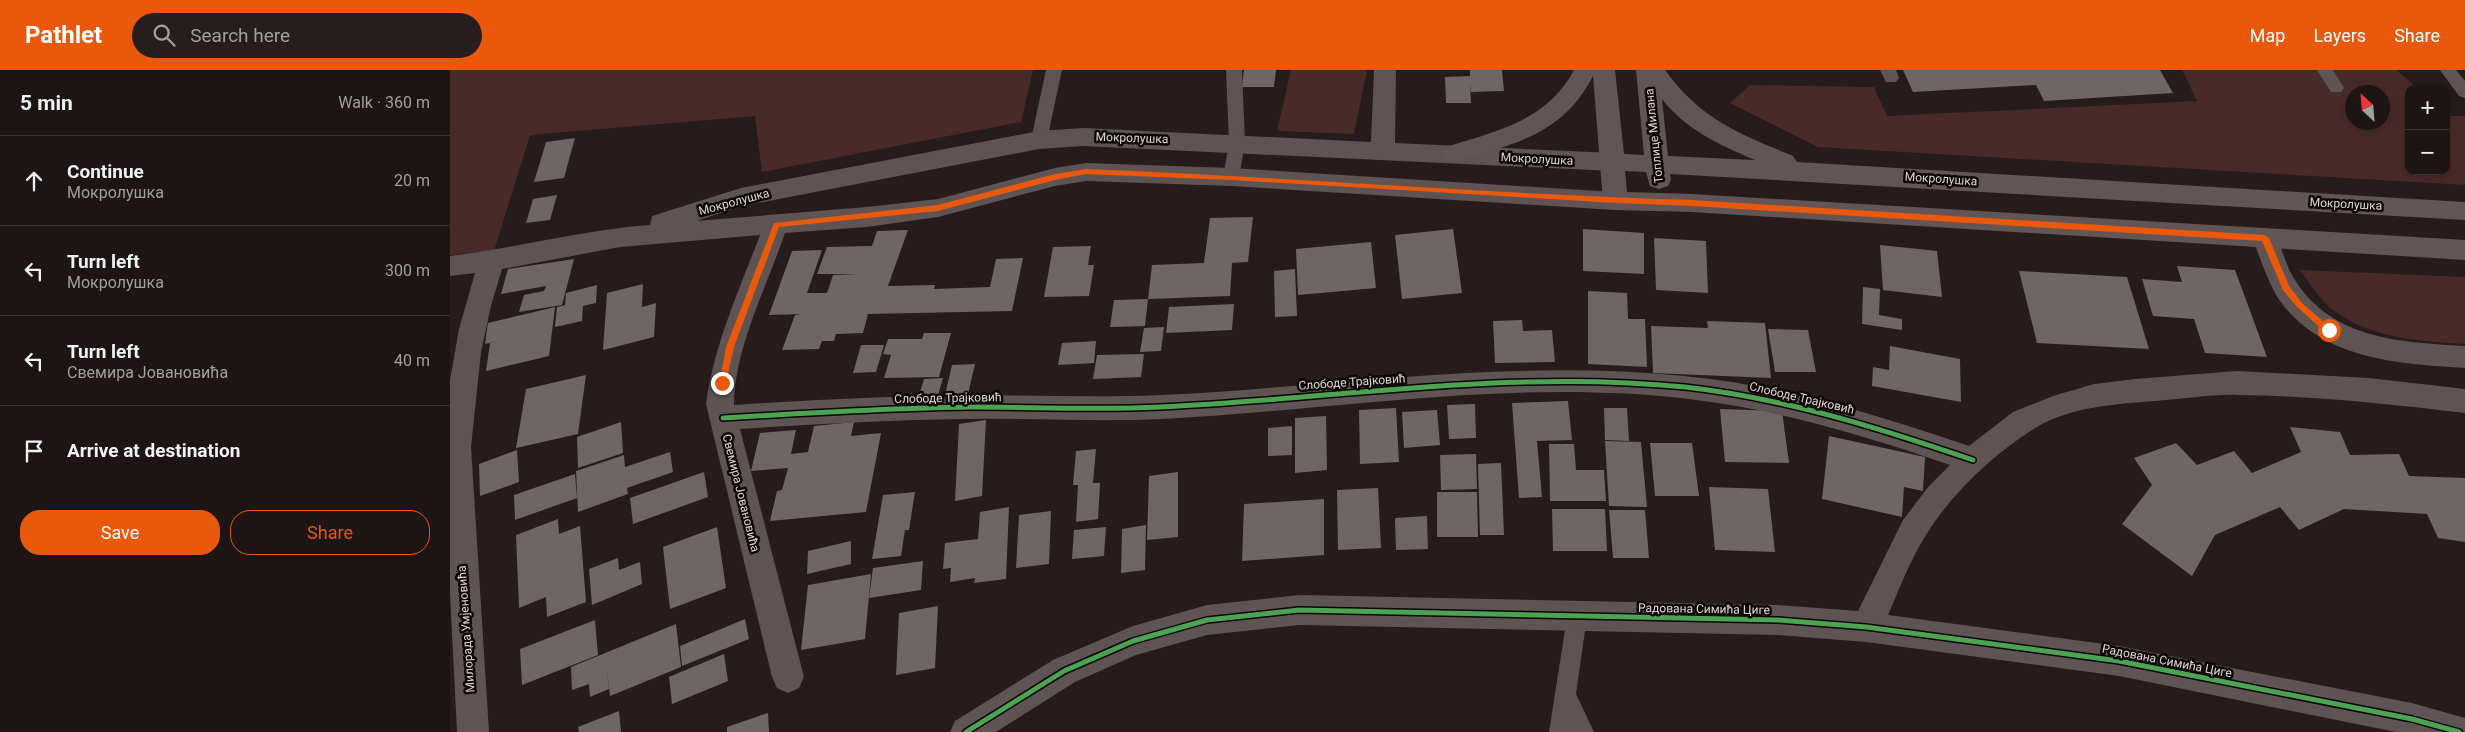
<!DOCTYPE html>
<html lang="en">
<head>
<meta charset="utf-8">
<style>
  :root { --surface:#1c1514; --page:#251e1d; --text:#f1f3f6; --muted:#a09fa0; --line:#3a3434; --accent:#ea580c }
  body { margin:0; font-family:Roboto,sans-serif; background:var(--page); color:var(--text) }
  .controls { position:absolute; right:15px; top:15px; display:grid; overflow:hidden; border-radius:10px; box-shadow:0 2px 8px #0003 }
  .controls button { width:45px; height:45px; display:grid; place-items:center; padding:0; border:0; border-bottom:1px solid var(--line); background:var(--surface); color:var(--text); font:25px sans-serif }
  .compass { position:absolute; left:1895px; top:15px; width:45px; height:45px; border-radius:50%; background:var(--surface); box-shadow:0 2px 8px #0003; rotate:334deg }
  .stop { position:absolute; width:15px; height:15px; margin:-11px; border:4px solid #ea580c; border-radius:50%; background:#fff }
  .stop.end { background:#ea580c; border-color:#fff; box-shadow:0 1px 5px #0008 }
  .list { margin:0; padding:0; list-style:none }
  h2 { display:flex; justify-content:space-between; align-items:center; height:65px; margin:0; padding:0 20px; font-size:21px }
  h2 small { font-size:16px; font-weight:400; color:var(--muted) }
  .list li { display:grid; grid-template-columns:32px 1fr auto; gap:15px; align-items:center; box-sizing:border-box; height:90px; padding:0 20px; border-top:1px solid var(--line) }
  .list b { display:block; font-size:19px; white-space:nowrap }
  .list p { margin:0; font-size:16px; white-space:nowrap; color:var(--muted) }
  .list em { font-size:16px; font-style:normal; color:var(--muted) }
  .actions { display:flex; gap:10px; padding:15px 20px }
  .actions a { flex:1; padding:11px 0; border:1px solid var(--accent); border-radius:20px; text-align:center; font-size:18px; color:var(--accent) }
  .actions .main { background:var(--accent); color:#fff }
  .icon { flex:none; width:28px; height:28px; fill:none; stroke:currentColor; stroke-width:2; stroke-linecap:round; stroke-linejoin:round }
  .map { position:relative; flex:none; width:2015px; height:662px; overflow:hidden }
  header { display:flex; align-items:center; gap:30px; box-sizing:border-box; height:70px; padding:0 25px; background:var(--accent); color:#fff }
  header strong { font-size:24px }
  nav { display:flex; gap:28px; margin-inline-start:auto; font-size:18px }
  .search { width:350px; height:45px; background:var(--page); display:flex; align-items:center; gap:12px; box-sizing:border-box; padding:0 18px; border-radius:28px; color:var(--muted); font-size:19px }
  main { display:flex }
  aside { flex:1; background:var(--surface) }
  .map>svg:first-child { display:block }
  .green { fill:#482a29; fill-rule:evenodd }
  .building { fill:#6e6665 }
  .lines { fill:none; stroke-linecap:round; stroke-linejoin:round }
  .service { fill:#5d5453; fill-rule:evenodd }
  .minor { fill:#5d5453; fill-rule:evenodd }
  .secondary { fill:#615655; fill-rule:evenodd }
  .cycleway-casing { stroke:#0c0606; stroke-width:8 }
  .cycleway { stroke:#4ca352; stroke-width:5 }
  .route { fill:#ea580c }
  .labels { text-anchor:middle; stroke-width:5; stroke-linejoin:round; paint-order:stroke }
  .street-label { font-size:12px; fill:#e1d5d4; stroke:#0c0606 }
</style>
</head>
<body>
<header>
<strong>Pathlet</strong>
<div class="search"><svg class="icon" aria-label="search" viewBox="0 0 24 24"><circle cx="10" cy="10" r="6"/><path d="M15 15l6 6"/></svg>Search here</div>
<nav><a>Map</a><a>Layers</a><a>Share</a></nav>
</header>
<main>
<aside>
<h2>5 min<small>Walk · 360 m</small></h2>
<ul class="list">
<li><svg class="icon" aria-label="ahead" viewBox="0 0 24 24"><path d="M12 20V5M6 11l6-6 6 6"/></svg><div><b>Continue</b><p>Мокролушка</p></div><em>20 m</em></li>
<li><svg class="icon" aria-label="left" viewBox="0 0 24 24"><path d="M17 20v-9H6M10 6l-5 5 5 5"/></svg><div><b>Turn left</b><p>Мокролушка</p></div><em>300 m</em></li>
<li><svg class="icon" aria-label="left" viewBox="0 0 24 24"><path d="M17 20v-9H6M10 6l-5 5 5 5"/></svg><div><b>Turn left</b><p>Свемира Јовановића</p></div><em>40 m</em></li>
<li><svg class="icon" aria-label="arrive" viewBox="0 0 24 24"><path d="M6 21V4h12l-3 4 3 4H6"/></svg><div><b>Arrive at destination</b></div></li>
</ul>
<div class="actions"><a class="main">Save</a><a>Share</a></div>
</aside>
<div class="map">
<svg width="2015" height="662" viewBox="0 0 2015 662">
  <rect width="100%" height="100%" fill="#251c1b"/>
  <path class="green" d="M0,0H583L571,52L312,102L305,46L80,65L44,181L0,185Z
    M841,0H917L904,64L827,61Z
    M1732,0H1946L1969,19H1959V101H1996V42L2001,46H2015V115L1368,77L1280,33L1300,15L1424,17L1437,46L1747,31ZM1902,22H1932V52H1902Z
    M1850,200L2015,207V274C1968,271 1917,268 1879,237C1868,227 1859,212 1850,200Z"/>
  <path class="building" d="M794,0H826L824,17H792Z
    M1020,0H1052L1054,21L1021,22L1020,13L1021,33H996L995,7L1020,6Z
    M1453,0H1710L1723,23L1594,31L1586,15L1463,22Z
    M125,68L114,108L84,112L96,72Z
    M107,125L100,150L76,153L83,129Z
    M803,147L798,192L782,193L780,226L698,229L702,195L754,193L760,148Z
    M1003,159L1012,223L952,229L945,165Z
    M1133,159L1194,163V204L1133,201Z
    M458,160L438,216L485,215L484,219L540,217L546,189L573,188L562,241L418,244L413,263L386,264L384,271H372L369,279L332,280L345,245L350,244L319,245L342,181L372,180L357,223H377L383,205L410,204H367L377,177L422,176L427,161Z
    M1204,168L1256,171L1258,223L1206,220Z
    M921,172L926,218L848,225L846,179Z
    M1430,175L1487,181L1492,227L1433,220Z
    M641,176L638,195H644L639,226L594,227L603,177Z
    M124,189L112,235L69,242L74,225L94,221L96,216L51,224L58,199Z
    M1727,196L1785,200L1817,287L1755,283L1744,249L1703,246L1692,209L1732,212Z
    M845,199L847,246L825,247L824,201Z
    M1569,201L1677,207L1699,279L1587,273Z
    M193,214L192,237L206,233L204,267L153,280L157,223Z
    M147,215L146,233L133,236L132,251L105,257L107,237L115,235L116,223Z
    M1413,217L1430,219L1429,245L1452,249V260L1412,254Z
    M1138,221L1177,223L1178,249H1195L1197,297L1138,294Z
    M698,229L695,256L660,257L664,230Z
    M784,234L782,260L716,263L719,237Z
    M105,237L99,286L36,301L40,273L65,267L35,274L38,253Z
    M1072,250L1073,261L1102,260L1105,292L1045,293L1043,251Z
    M1257,251L1315,253L1321,308L1203,303L1201,256L1258,258Z
    M714,257L711,281L690,282L694,258Z
    M1318,259L1358,260L1366,302H1325Z
    M474,263H501L489,307L434,308L441,285L433,284L438,269H472Z
    M646,271L644,293L608,295L612,273Z
    M411,275H434L426,302L403,303Z
    M1440,276L1510,289L1511,332L1422,316L1423,297L1439,300Z
    M694,284L691,307L643,309L647,285Z
    M525,294L518,324L495,325L502,295Z
    M136,305L128,364L66,378L76,319Z
    M493,308L487,329H468L474,309Z
    M1118,331L1122,370L1087,371L1092,427L1069,428L1062,333Z
    M1025,334L1026,368L999,369L997,335Z
    M946,338L949,392L910,394L909,340Z
    M1154,338H1177L1179,371L1155,370Z
    M1270,339L1332,341L1339,393L1275,392Z
    M987,340L990,375L954,378L952,342Z
    M876,346L877,400L845,403V348Z
    M536,350L532,426L505,431L509,354Z
    M171,352L173,383L128,398L127,367Z
    M404,352L401,366L431,363L416,442L320,451L327,421L332,420L338,398L301,401L310,363L346,360L341,384L358,382L364,356Z
    M842,356V385L818,386V358Z
    M1840,357L1890,362L1900,385L1949,384L1959,406L2015,408V472L1988,468L1977,444L1894,439L1849,460L1830,437L1765,465L1742,506L1672,454L1702,415L1684,388L1726,373L1747,395L1784,381L1802,403L1851,382Z
    M1379,366L1475,387L1473,421L1454,417L1452,447L1372,429Z
    M1155,371L1191,372L1197,437L1159,436Z
    M1200,373H1242L1249,426H1205Z
    M1099,374H1124L1126,400H1154L1156,431H1100Z
    M646,379L643,413H650L648,449L626,452L628,415H623L626,381Z
    M67,380L69,412L30,426L29,394Z
    M220,382L223,402L177,418L178,424L128,442L126,401L174,385L175,397Z
    M1026,384L1027,419L991,420L990,385Z
    M1051,393L1054,465H1030L1028,394Z
    M254,402L258,427L183,454L180,428Z
    M728,402V467L697,470L699,406Z
    M125,404L127,428L65,450L64,425Z
    M1259,417L1318,419L1325,482L1265,480Z
    M928,418L931,478L888,480L887,420Z
    M465,422L459,460H455L451,486L422,489L433,425Z
    M987,422H1027L1028,467H987Z
    M874,429V485L792,491L794,434Z
    M559,437L556,509L524,513L525,508L500,512L501,498L493,499L495,473L528,469L530,442Z
    M1102,439H1155L1157,481H1103Z
    M1159,440H1195L1199,488H1163Z
    M601,441L599,494L566,498L569,445Z
    M977,446L978,479L946,480L945,448Z
    M108,449L109,464L130,456L136,532L97,547L96,527L69,538L66,465Z
    M696,455L695,500L671,503L672,459Z
    M267,457L276,518L220,539L213,477Z
    M656,457L654,486L622,489L624,460Z
    M401,471V494L357,504L358,481Z
    M168,488L169,500L190,492L192,514L142,535L139,499Z
    M473,491L471,520L419,528L423,498Z
    M421,504L415,569L351,580L358,515Z
    M488,536L485,598L446,605L449,543Z
    M295,549L299,569L232,596L230,576Z
    M145,550L148,585L72,615L70,579Z
    M226,554L231,597L160,626L156,592L159,619L140,627L139,614L122,620L121,597Z
    M274,584L278,611L222,634L219,607Z
    M169,641L171,662H129L128,657Z
    M318,643L319,662H277V657Z"/>
  <g class="lines">
    <path class="service" d="M596,0H612L597,70L595,74L589,76L583,74L581,70Z
      M776,0H792L795,73L789,107L787,111L781,113L775,111L773,107L779,73Z
      M1430,0H1446L1449,8L1446,12H1436Z
      M1867,0H1883L1894,18L1891,22H1881Z
      M1990,0H2006L2015,11V28L2009,26Z
      M1127,537L1134,540L1137,547L1126,624L1144,662H1099L1117,547L1120,540Z"/>
    <path class="minor" d="M924,0H946L945,73L1163,83L1171,86L1175,92L1171,98L1163,101L633,76L589,79L292,136L246,151L417,137L488,129L605,98L636,93L781,98L1165,122L1174,124L1177,131L1174,138L1165,140L781,116L636,111L605,116L488,147L417,157L335,163C317,216 284,279 284,335C361,330 438,326 516,325C580,325 645,328 710,325C885,317 1058,288 1234,306C1333,315 1426,345 1519,376L1563,342L1603,326L1644,314L1685,309L1787,301L1919,308L2015,319V343C1940,334 1865,326 1789,325C1762,324 1733,329 1706,331C1665,334 1617,337 1582,360C1540,387 1498,427 1473,470C1459,493 1449,520 1438,545L1669,576L1962,633L2015,648V662H1946L1669,606L1416,572L1327,565L849,555L757,565L686,585L625,612L546,662H500L505,651L603,590L683,556L757,535L849,525L1327,535L1408,541L1453,450L1479,416L1500,395C1414,365 1329,340 1239,329C1064,308 887,340 713,349C648,352 582,348 517,349C441,350 366,354 290,359L354,607L349,618L338,623L327,618L322,607L256,334C264,274 289,221 310,165L170,177L52,199L41,236L31,282L21,377L39,662H7L0,523V310L9,259L25,203L0,206V186C67,178 133,160 200,155L202,146L291,118L589,61L633,58L921,72Z
      M1815,158L1824,161C1832,177 1835,195 1845,210C1883,270 1951,272 2015,276V298C1946,294 1867,289 1826,225C1816,207 1810,187 1802,168L1806,161Z"/>
    <path class="secondary" d="M1124,0H1165L1174,84L1194,85L1186,0H1215C1250,49 1290,64 1343,86L1347,92L2015,132V150L1220,104L1221,110L1218,116L1209,119L1200,116L1196,102L1175,101L1177,122L1242,124L2015,170V190L1242,142L1165,140L1156,138L1153,131L1143,6C1112,66 1063,74 1004,92L996,89L992,83L996,77C1047,61 1097,51 1124,0ZM1212,29C1236,60 1270,75 1305,90L1218,86Z"/>
    <defs>
      <path id="cycleway" d="M273,348C355,343 438,338 520,337C583,337 647,340 710,337C885,329 1059,299 1235,317C1334,328 1429,358 1523,390
        M516,662L614,601L683,571L757,550L849,540L1327,550L1416,557L1669,591L1962,649L2009,662"/>
    </defs>
    <use href="#cycleway" class="cycleway-casing"/>
    <use href="#cycleway" class="cycleway"/>
  </g>
  <path class="route" d="M636,99C838,107 1040,124 1242,130L1815,165L1819,168L1839,216L1852,233L1883,260L1882,263H1876L1847,237L1833,220L1812,171L1242,136L1166,133L781,110L636,104L605,110L488,141L329,157L284,277L276,313L272,317L269,316L276,277L324,153L488,135L605,104Z"/>
  <g class="labels">
    <g class="street-label">
      <text transform="translate(1204 66) rotate(-96)" y="4">Топлице Милана</text>
      <text transform="translate(682 68) rotate(2)" y="4">Мокролушка</text>
      <text transform="translate(1087 89) rotate(3)" y="4">Мокролушка</text>
      <text transform="translate(1491 109) rotate(4)" y="4">Мокролушка</text>
      <text transform="translate(284 132) rotate(-15)" y="4">Мокролушка</text>
      <text transform="translate(1896 134) rotate(3)" y="4">Мокролушка</text>
      <text transform="translate(902 312) rotate(-4)" y="4">Слободе Трајковић</text>
      <text transform="translate(498 328) rotate(-1)" y="4">Слободе Трајковић</text>
      <text transform="translate(1352 328) rotate(13)" y="4">Слободе Трајковић</text>
      <text transform="translate(291 423) rotate(76)" y="4">Свемира Јовановића</text>
      <text transform="translate(1254 539) rotate(1)" y="4">Радована Симића Циге</text>
      <text transform="translate(16 559) rotate(-94)" y="4">Милорада Умјеновића</text>
      <text transform="translate(1717 591) rotate(11)" y="4">Радована Симића Циге</text>
    </g>
  </g>
</svg>
<div class="controls">
<button>+</button>
<button>−</button>
</div>
<svg class="compass" viewBox="-18 -18 36 36"><path d="M0-13l5 13h-10z" fill="#e53935"/><path d="M0 13l5-13h-10z" fill="#a09fa0"/></svg>
<div class="stop" style="left:1879px;top:260px"></div>
<div class="stop end" style="left:272px;top:313px"></div>
</div>
</main>
</body>
</html>
